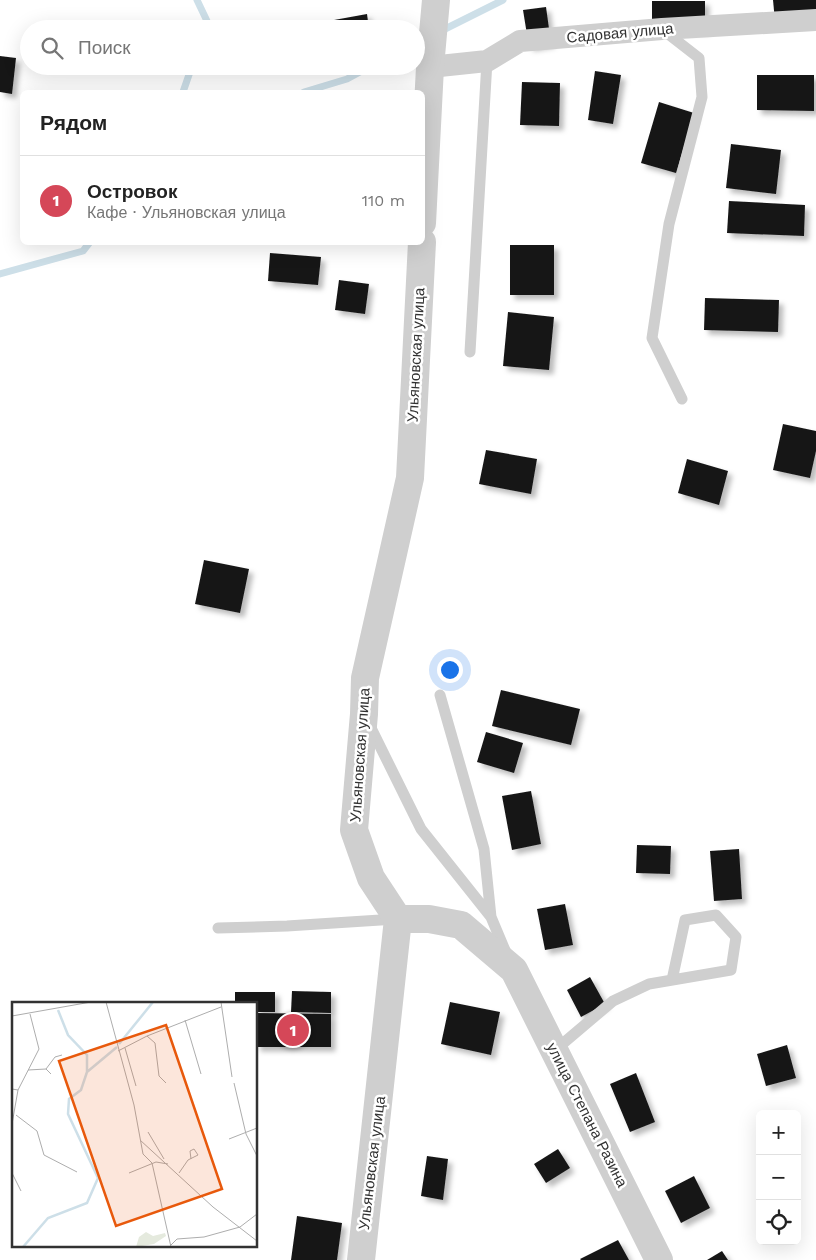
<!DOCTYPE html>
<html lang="ru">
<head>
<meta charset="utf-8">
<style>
  :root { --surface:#fff; --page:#f2f2f2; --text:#222; --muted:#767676; --line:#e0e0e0; --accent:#d54758 }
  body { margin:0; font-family:"Work Sans",sans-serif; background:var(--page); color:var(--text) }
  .controls { position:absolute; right:15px; bottom:15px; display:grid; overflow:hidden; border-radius:8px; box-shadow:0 5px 20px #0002 }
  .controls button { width:45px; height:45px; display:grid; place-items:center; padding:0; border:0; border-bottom:1px solid var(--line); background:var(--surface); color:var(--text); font:25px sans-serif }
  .you { position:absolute; left:449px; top:669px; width:18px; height:18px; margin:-12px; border:4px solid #fff; border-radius:50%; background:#1a73e8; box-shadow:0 0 0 8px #1a73e833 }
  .badge { display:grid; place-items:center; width:32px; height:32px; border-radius:50%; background:var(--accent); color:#fff; font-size:16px; font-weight:700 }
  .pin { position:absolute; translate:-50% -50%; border:2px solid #fff; box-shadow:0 1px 5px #0006 }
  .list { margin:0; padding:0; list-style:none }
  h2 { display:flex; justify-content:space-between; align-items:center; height:65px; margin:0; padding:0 20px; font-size:21px }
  h2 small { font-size:16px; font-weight:400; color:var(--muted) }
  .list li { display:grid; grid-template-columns:32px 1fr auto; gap:15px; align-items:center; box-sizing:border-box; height:90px; padding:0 20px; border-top:1px solid var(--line) }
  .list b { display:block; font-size:19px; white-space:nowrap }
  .list p { margin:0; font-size:16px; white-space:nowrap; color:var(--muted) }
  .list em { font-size:16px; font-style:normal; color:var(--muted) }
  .icon { flex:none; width:28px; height:28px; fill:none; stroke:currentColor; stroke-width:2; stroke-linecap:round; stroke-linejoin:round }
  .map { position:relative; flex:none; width:816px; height:1260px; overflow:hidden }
  .search { position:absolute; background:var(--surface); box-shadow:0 5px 20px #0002; left:20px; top:20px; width:405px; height:55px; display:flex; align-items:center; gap:12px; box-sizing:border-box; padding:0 18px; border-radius:28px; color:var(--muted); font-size:19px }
  .panel { position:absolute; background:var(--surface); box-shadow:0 5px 20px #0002; left:20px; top:90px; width:405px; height:155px; border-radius:8px }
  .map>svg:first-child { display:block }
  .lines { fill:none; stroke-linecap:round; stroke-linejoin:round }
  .stream { stroke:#cddfe8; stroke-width:7 }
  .building { fill:#191919; filter:url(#shadow) }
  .service { stroke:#cfcfcf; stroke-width:11 }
  .minor { stroke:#cfcfcf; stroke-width:22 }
  .tertiary { stroke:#cfcfcf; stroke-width:28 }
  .labels { text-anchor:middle; stroke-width:5; stroke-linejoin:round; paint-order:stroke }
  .street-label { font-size:15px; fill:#323232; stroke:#fff }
  .inset-river { fill:none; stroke:#cddfe8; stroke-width:2.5 }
  .inset-road { fill:none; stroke:#adadad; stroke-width:1 }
  .view { fill:#e8590c; fill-opacity:0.15; stroke:#e8590c; stroke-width:2.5 }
  .inset-edge { fill:none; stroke:#323232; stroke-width:2.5 }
</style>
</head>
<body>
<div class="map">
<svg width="816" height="1260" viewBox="0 0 816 1260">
  <defs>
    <filter id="shadow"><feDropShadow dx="4.5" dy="4.5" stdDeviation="2.5" flood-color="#0004"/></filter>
  </defs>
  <rect width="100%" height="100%" fill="#fff"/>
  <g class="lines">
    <path class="stream" d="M197,0L207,21L205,29
      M441,31L503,0
      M183,92L192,66
      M304,92L347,79L371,66
      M0,274L83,251L90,242"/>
  </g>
  <path class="building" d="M773,0H816V15L775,21Z
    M652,1H705V30L652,29Z
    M546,7L551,43L529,47L523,10Z
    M367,14L369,29H335L334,20Z
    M0,56L16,58L12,94L0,92Z
    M595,71L621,75L613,124L588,120Z
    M757,75H814V111L757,110Z
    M522,82L560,83L559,126L520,125Z
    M659,102L694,113L676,173L641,163Z
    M731,144L781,150L776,194L726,188Z
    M729,201L805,205L804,236L727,233Z
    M510,245H554V295H510Z
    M270,253L321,257L318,285L268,281Z
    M339,280L369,284L365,314L335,310Z
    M705,298L779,300L778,332L704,330Z
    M508,312L554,317L549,370L503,366Z
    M783,424L816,431V451L810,478L773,470Z
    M486,450L537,459L531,494L479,484Z
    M687,459L728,471L719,505L678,493Z
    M204,560L249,569L240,613L195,604Z
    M501,690L580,709L571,745L492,726Z
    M486,732L523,743L514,773L477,762Z
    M531,791L541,844L512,850L502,796Z
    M637,845L671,846L670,874L636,873Z
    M739,849L742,899L714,901L710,851Z
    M565,904L573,945L545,950L537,909Z
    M590,977L605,1004L581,1017L567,990Z
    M292,991L331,992V1013L291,1012Z
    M235,992H275V1012H256V1004H235Z
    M450,1002L500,1012L491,1055L441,1044Z
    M256,1013L331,1014V1047H256Z
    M787,1045L796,1078L766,1086L757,1054Z
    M636,1073L655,1122L630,1132L610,1084Z
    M558,1149L570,1168L546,1183L534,1164Z
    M427,1156L448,1159L443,1200L421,1196Z
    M694,1176L710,1208L681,1223L665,1191Z
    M297,1216L342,1223L337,1260H291Z
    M618,1240L629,1260H581L580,1259Z
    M722,1251L728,1260H707Z"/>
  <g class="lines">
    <path class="service" d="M663,30L699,58L702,97L669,224L652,338L682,399
      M470,352L487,61
      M440,695L484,849L491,917
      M370,726L421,829L491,917L507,955
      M218,928L287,926L396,919
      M554,1051L613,1001L649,984L731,970L736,937L716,915L685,920L672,980"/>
    <path class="minor" d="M430,67L487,61L520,41L662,29L816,20"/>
    <path class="tertiary" d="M422,223L430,67L436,0
      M398,919H429L461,925L514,970L659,1260
      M361,1260L398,919L371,878L354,830L364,714L365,678L410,478L422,242"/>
  </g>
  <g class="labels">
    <g class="street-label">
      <text transform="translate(620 33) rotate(-5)" y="5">Садовая улица</text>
      <text transform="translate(416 355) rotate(-87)" y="5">Ульяновская улица</text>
      <text transform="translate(360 755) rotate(-86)" y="5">Ульяновская улица</text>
      <text transform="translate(587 1115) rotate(63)" y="5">улица Степана Разина</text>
      <text transform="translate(372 1163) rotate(-83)" y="5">Ульяновская улица</text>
    </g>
  </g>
  <g transform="translate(12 1002)">
    <rect width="245" height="245" fill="#fff"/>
    <path d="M134,230L141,234L153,231L154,234L142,242L124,245L127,235Z" fill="#e5eade"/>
    <path class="inset-river" d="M107,42L141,0M75,70L105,45M11,245L36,216L75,201L86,176L56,112L57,97L69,88L75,70V53L56,33L46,8"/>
    <path class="inset-road" d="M94,0L122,103L131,152L140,161L159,245M209,0L220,75M0,14L79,0M173,18L189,72M135,34L143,41L147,74L154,81M113,46L124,84M106,49L135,34L209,5M34,67L43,55L50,53M16,68L34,67L39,72M222,81L234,132L245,154M0,87L6,88L0,122M6,88L27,47L18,12M4,113L25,129L32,153L65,170M136,130L152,157M217,137L245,126M128,138L201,205L245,239M0,171L9,189M117,171L144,160L156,162M167,171L176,158L186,153L182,147L178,149L179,157M159,243L165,237L192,235L228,225L245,212"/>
    <path class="view" d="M154,23L210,187L104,224L47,59Z"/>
    <rect width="245" height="245" class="inset-edge"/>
  </g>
</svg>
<div class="controls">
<button>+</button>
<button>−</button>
<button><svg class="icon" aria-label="locate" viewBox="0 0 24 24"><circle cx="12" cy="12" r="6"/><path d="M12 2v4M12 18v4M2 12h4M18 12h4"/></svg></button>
</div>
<div class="you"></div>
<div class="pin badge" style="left:293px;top:1030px">1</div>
<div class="search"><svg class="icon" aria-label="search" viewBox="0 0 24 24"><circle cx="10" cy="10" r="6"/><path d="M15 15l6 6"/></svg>Поиск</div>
<section class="panel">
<h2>Рядом<small></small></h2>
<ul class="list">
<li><span class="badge">1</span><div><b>Островок</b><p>Кафе · Ульяновская улица</p></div><em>110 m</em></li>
</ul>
</section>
</div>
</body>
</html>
